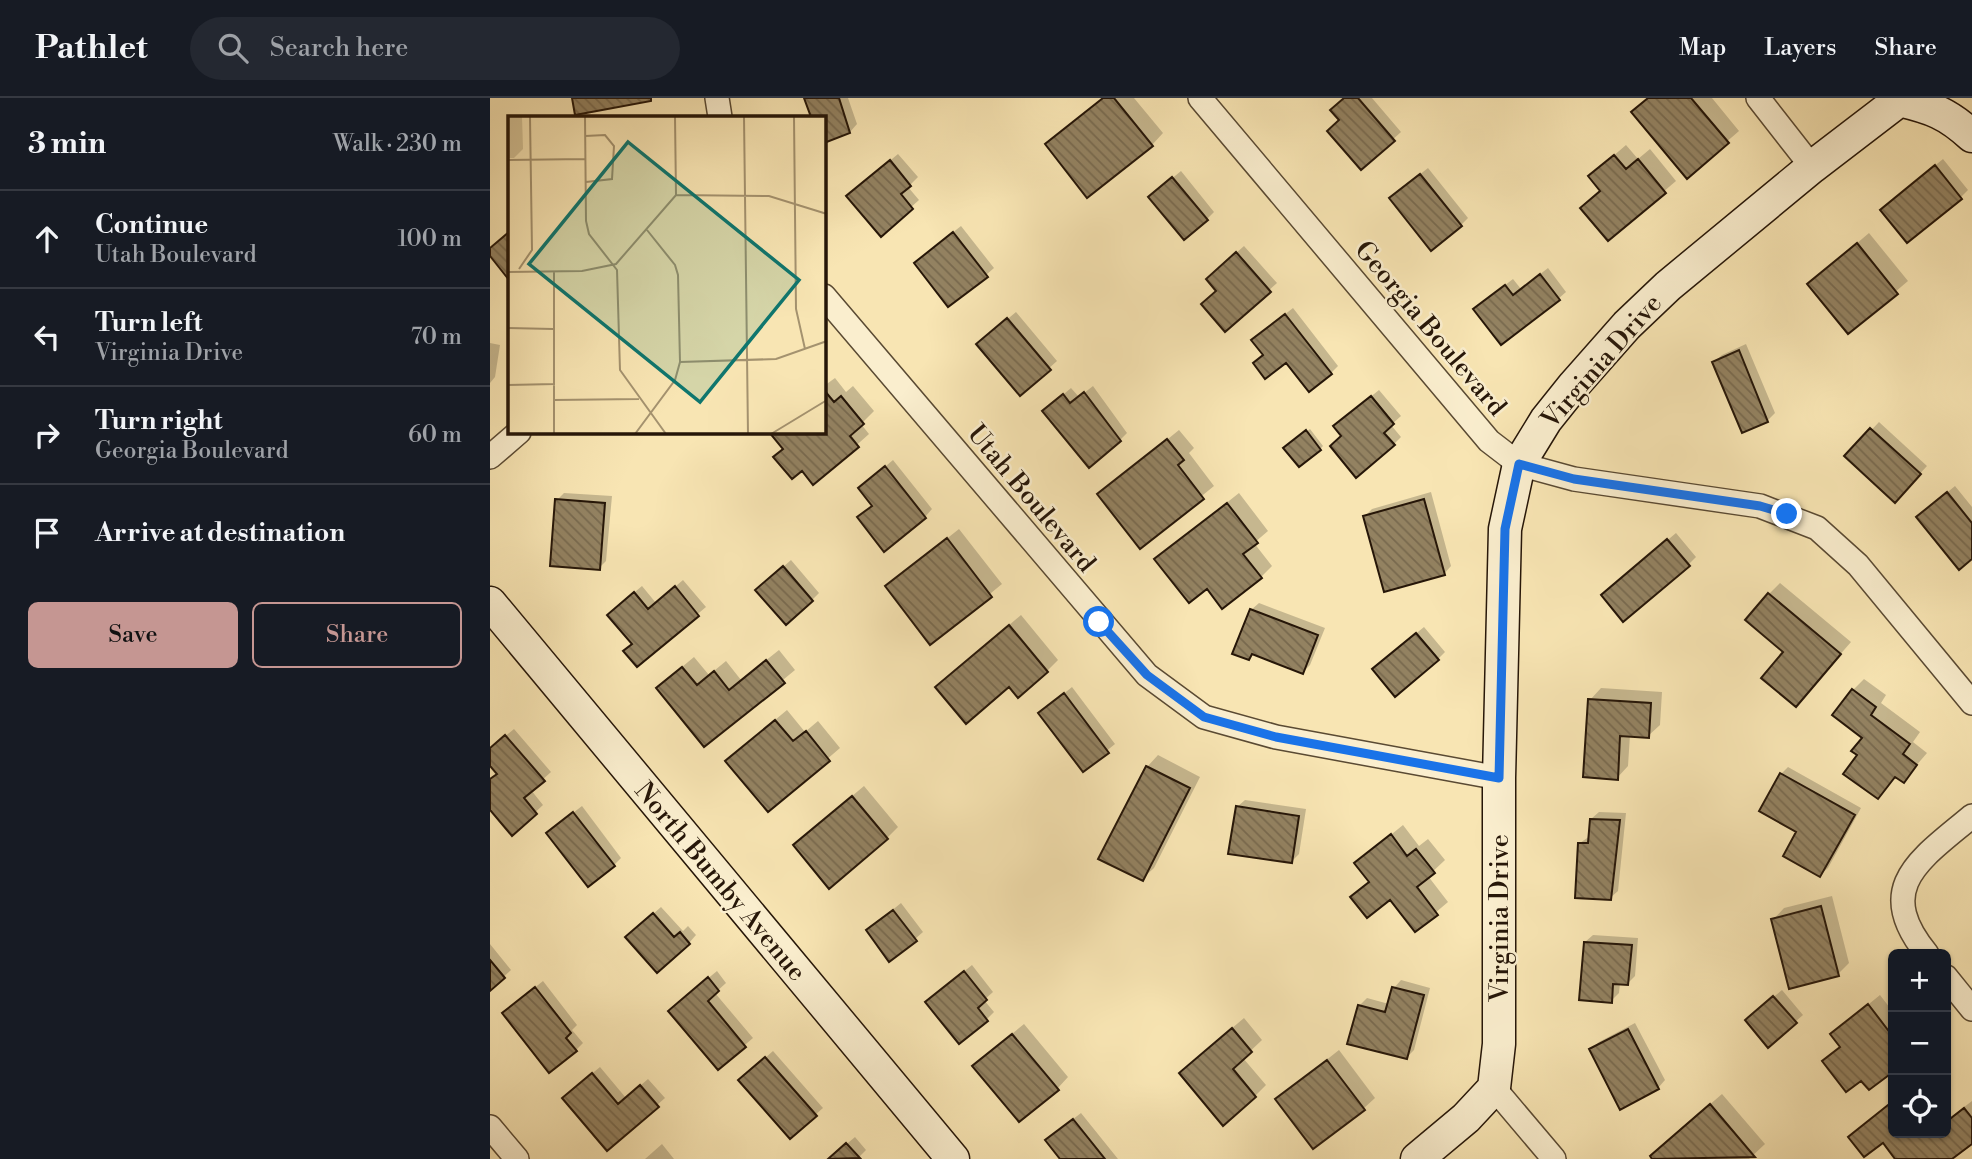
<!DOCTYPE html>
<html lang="en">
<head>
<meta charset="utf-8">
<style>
  :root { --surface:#171b24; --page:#242831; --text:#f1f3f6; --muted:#9ea1a6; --line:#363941; --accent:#c59692 }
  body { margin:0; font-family:"Libre Bodoni",serif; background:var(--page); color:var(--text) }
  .controls { position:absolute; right:21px; bottom:21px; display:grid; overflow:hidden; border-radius:10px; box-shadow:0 2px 5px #0004 }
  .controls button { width:63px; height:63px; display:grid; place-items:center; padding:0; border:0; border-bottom:2px solid var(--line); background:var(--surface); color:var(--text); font:35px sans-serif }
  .stop { position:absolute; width:21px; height:21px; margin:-16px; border:5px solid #1a73e8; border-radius:50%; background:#fff }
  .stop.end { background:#1a73e8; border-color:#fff; box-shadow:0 2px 7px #0008 }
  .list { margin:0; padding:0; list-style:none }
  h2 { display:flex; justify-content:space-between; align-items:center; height:91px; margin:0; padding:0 28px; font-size:30px }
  h2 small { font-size:23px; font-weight:400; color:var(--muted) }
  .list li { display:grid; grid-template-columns:46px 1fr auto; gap:21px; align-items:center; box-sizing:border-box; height:98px; padding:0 28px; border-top:2px solid var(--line) }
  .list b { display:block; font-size:26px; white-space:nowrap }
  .list p { margin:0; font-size:23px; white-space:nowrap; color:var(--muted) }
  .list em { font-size:23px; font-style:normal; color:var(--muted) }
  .actions { display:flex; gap:14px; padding:21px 28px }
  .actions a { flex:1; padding:16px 0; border:2px solid var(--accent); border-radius:10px; text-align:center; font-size:24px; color:var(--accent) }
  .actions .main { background:var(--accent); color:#111 }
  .icon { flex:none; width:38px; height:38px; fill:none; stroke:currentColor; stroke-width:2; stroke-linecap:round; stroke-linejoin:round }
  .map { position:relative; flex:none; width:1482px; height:1061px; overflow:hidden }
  header { display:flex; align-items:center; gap:42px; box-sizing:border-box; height:98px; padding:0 35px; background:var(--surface); border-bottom:2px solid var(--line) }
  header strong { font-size:33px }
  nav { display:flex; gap:38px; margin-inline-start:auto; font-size:24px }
  .search { width:490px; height:63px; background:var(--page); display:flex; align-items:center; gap:18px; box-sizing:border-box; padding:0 24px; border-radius:38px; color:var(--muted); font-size:26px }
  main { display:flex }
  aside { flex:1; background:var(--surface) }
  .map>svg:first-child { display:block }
  .shadow { fill:#0003 }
  .building { fill:url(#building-back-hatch); stroke:#261608; stroke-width:2 }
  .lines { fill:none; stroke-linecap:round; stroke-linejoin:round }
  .street-casing { stroke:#5a4a33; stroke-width:26 }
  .secondary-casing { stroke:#261608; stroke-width:35 }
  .street { stroke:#faeece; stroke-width:23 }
  .secondary { stroke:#faeece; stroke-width:32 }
  .route { stroke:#1a73e8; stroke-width:9 }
  .labels { text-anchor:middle; stroke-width:5; stroke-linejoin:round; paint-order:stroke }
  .street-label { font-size:26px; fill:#261608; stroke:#faeece }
  .inset-road { fill:none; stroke:#a4926f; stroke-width:2 }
  .view { fill:#0f766e; fill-opacity:0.15; stroke:#0f766e; stroke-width:3.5 }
  .inset-edge { fill:none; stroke:#261608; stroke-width:3.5 }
</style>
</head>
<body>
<header>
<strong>Pathlet</strong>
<div class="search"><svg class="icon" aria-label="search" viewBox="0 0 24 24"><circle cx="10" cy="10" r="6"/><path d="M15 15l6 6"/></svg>Search here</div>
<nav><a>Map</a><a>Layers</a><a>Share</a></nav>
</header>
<main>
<aside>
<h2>3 min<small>Walk · 230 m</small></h2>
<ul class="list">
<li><svg class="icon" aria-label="ahead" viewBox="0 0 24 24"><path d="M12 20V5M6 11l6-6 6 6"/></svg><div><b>Continue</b><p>Utah Boulevard</p></div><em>100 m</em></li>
<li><svg class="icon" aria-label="left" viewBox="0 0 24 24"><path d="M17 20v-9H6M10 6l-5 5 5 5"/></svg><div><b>Turn left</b><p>Virginia Drive</p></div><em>70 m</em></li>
<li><svg class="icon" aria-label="right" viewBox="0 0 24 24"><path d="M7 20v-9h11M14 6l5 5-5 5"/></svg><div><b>Turn right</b><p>Georgia Boulevard</p></div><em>60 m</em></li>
<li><svg class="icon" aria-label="arrive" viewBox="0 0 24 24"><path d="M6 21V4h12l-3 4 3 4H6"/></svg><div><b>Arrive at destination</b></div></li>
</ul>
<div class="actions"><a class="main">Save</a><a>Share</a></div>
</aside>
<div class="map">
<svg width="1482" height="1061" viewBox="0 0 1482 1061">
  <defs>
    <pattern id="building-back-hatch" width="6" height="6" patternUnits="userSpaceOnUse" patternTransform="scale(1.75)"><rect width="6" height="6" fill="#938261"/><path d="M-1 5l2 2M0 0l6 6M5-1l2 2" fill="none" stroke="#78694e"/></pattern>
  </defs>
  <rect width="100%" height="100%" fill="#f8e5b3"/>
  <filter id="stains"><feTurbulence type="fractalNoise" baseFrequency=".00286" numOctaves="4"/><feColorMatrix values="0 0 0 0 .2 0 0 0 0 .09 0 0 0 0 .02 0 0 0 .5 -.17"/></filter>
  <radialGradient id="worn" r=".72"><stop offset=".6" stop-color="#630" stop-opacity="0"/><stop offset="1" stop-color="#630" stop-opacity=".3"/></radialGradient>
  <path class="shadow" d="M316,0H358L367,26L360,34L334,19H322Z
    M613,0H644L673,35L662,47Z
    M856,0H882L911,34L871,70Z
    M1158,0H1222L1249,33L1197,78Z
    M1136,47L1148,61L1160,51L1186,83L1118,141L1111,92L1100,78Z
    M408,56L428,79L418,89L429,102L391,136L366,91Z
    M1453,61L1478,92L1470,100L1399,105Z
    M938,70L978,120L971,127L909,93Z
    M691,73L724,114L717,121L668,92Z
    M471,128L504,170L496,177L433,158Z
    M1379,135L1418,183L1358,234L1319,186Z
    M754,148L787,185L735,232L725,174Z
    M1058,170L1076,194L1068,201L993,204L1023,181L1031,191Z
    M803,210L848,268L841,275L774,256L771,235Z
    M526,214L567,263L530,296L496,239Z
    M0,245L10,247L5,279L0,285Z
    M1256,246L1285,315L1278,322L1253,332L1224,264L1232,257Z
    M345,280L356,294L363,288L384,313L371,326L379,336L324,385L312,371L334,334V288Z
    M603,288L637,335L630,342L562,306L581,290L589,299Z
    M889,292L911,318L901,327L911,339L904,346L853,338V321Z
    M1389,324L1437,368L1412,395L1357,358Z
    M820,331L833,348L830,351L799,347Z
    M689,332L704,350L699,355L724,388L650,448L610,396Z
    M403,362L442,411L435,419H369L383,407L370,390Z
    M1465,388L1482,409V459L1436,412Z
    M941,394L961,468L954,476L875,418L882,411Z
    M74,395L122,398L116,463L109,470L67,402Z
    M749,395L778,433L764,445L782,468L771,479L718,488L666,461Z
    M469,431L512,486L440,545L397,488Z
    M1186,435L1206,459L1198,467L1120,490Z
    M301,462L329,495L322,502L275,485Z
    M193,482L216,509L147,567L144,545L127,509L152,488L166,505Z
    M1290,485L1361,544L1306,607L1279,496Z
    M769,505L835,530L820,567L813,574L764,555L759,560L761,512Z
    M531,517L568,562L557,573L519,587L459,578Z
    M934,529L955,554L948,561L891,564Z
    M289,552L305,572L214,647L180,579L204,559L219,577L236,563L251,582Z
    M1374,581L1396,597L1391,605L1430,634L1423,644L1437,655L1413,683L1407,678L1388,699L1369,657L1374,639L1363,592Z
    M582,589L625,646L593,672L550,615Z
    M1111,590L1172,594L1170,627L1158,638L1140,637L1138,668L1127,680L1100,602Z
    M297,612L315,634L328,623L350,650L278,712L249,652Z
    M24,631L61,674L41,692L53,707L22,736L0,710V683L9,675L0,665V651Z
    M668,657L710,679L664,770L652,781L657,669Z
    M1298,669L1371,710L1338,770L1330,777L1309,734L1291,676Z
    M374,688L408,729L397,740L317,736Z
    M755,702L816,711L809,756L801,764L747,709Z
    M92,708L131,760L124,767L66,728Z
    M1109,714L1136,715L1128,793L1120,800L1090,745L1100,738L1101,721Z
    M913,727L929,748L938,741L955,762L938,778L958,804L925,832L901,800L880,783L866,765Z
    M1342,798L1359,865L1348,876L1283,822L1294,810Z
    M411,805L433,834L425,841L378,832Z
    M171,809L193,833L198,828L206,837L199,845L145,832Z
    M1103,837L1148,840L1145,878L1138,885H1130L1129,895L1121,903L1095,844Z
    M0,846L21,872L0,891Z
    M482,867L503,894L494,902L504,914L497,921L445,897Z
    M227,873L236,885L225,895L263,940L228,970L188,905Z
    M911,882L940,890L924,952L917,959L869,908L877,900L899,906L904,890Z
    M53,883L87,927L82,932L93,945L86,952L22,908Z
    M1292,892L1313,917L1305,924L1264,915Z
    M1390,897L1403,914V971L1380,990L1342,936Z
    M754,920L772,942L753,960L776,987L765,998L702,964Z
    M1145,925L1175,982L1168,990L1101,951L1109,944Z
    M534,926L578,979L567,991L496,957Z
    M849,952L885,1000L873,1011L787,1001Z
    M283,953L333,1010L325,1017L258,975Z
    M110,969L136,1000L158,981L175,1000L118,1050L82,992Z
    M1232,996L1275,1046L1259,1061H1165L1162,1058L1173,1047Z
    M1403,1003V1035H1456V1013L1461,1019L1482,1003V1043L1459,1061H1408L1393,1042L1360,1039Z
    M591,1015L628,1061H572L565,1035Z
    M365,1039L376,1052L367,1061H339Z
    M172,1046L184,1061H155Z"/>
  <path class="building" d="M82,0H161V3L85,17Z
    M314,0H349L360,35L334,45V19H321Z
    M613,0H624L663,48L597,100L555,46Z
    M854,0H868L905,43L871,72L837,33L849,22L840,12Z
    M1158,0H1201L1239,45L1197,81L1141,14Z
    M1124,57L1136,71L1148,61L1176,95L1118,143L1090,110L1110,93L1098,78Z
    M400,62L421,88L411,96L423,111L391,139L356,98Z
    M1445,67L1472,101L1417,145L1390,112Z
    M930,76L972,128L941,153L899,100Z
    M682,79L718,122L694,142L658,99Z
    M19,134V182L0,158V150Z
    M463,134L498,179L458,209L424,165Z
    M1367,145L1408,196L1358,236L1317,186Z
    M746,154L781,194L735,234L711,206L726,193L716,181Z
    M1050,176L1070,202L1011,247L983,211L1015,187L1023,197Z
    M795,216L842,276L819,294L796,265L775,281L763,265L773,257L761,242Z
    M517,220L561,272L530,298L486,246Z
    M1249,252L1278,324L1252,335L1222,264Z
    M334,292L344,304L351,298L374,326L360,338L369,349L323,387L312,373L302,381L283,359L293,351L279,334H334Z
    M594,294L631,343L599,370L552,313L573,296L580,305Z
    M881,298L904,326L894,335L905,347L866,380L840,348L851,338L843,328Z
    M1380,330L1431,376L1405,405L1354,358Z
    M816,332L831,352L809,369L793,350Z
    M677,341L694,362L688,367L714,401L650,451L607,396Z
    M395,368L436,420L394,454L367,419L382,408L368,390Z
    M1457,394L1482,425V461L1469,472L1426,419Z
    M65,401L115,405L110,472L60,468Z
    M934,401L955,477L894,494L873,418Z
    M737,405L768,445L753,456L772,480L732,511L717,491L699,505L664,461Z
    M457,440L502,499L440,547L395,488Z
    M1177,441L1200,468L1133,524L1111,497Z
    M293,468L323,503L296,527L265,492Z
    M185,488L209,518L147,569L133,553L142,546L117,517L144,494L158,511Z
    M1278,495L1351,556L1306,609L1271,580L1293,554L1255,522Z
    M760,511L828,537L813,576L762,556L759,562L742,556Z
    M519,527L558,574L528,600L519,589L476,626L445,589Z
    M926,535L949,562L905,599L882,571Z
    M276,562L295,585L214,649L166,590L192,569L207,587L224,573L239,592Z
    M1362,591L1386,609L1381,617L1420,646L1413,656L1427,667L1414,685L1405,679L1388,701L1353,676L1367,657L1361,653L1372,640L1342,617Z
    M574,595L619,655L593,674L548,615Z
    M1098,601L1161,605L1159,640L1130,638L1128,682L1093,679Z
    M285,622L303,643L316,633L340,663L278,714L235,663Z
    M15,637L55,683L34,700L47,716L22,738L0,712V681L7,676L0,668V650Z
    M656,668L700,690L653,783L608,761Z
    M1290,675L1365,717L1330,779L1293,758L1306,734L1269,713Z
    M362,698L398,741L339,791L303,747Z
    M746,708L809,718L802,765L738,756Z
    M83,714L125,768L98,789L56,735Z
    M1100,721L1130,722L1121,802L1085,800L1088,745H1098Z
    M901,736L917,758L926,751L945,775L927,789L948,817L925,834L900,802L877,820L860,799L879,784L864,765Z
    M1331,808L1349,878L1299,891L1281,821Z
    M403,812L427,843L399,864L376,832Z
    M163,815L184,839L190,834L200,846L167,875L135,839Z
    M1094,844L1142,847L1138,887L1123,886L1122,905L1089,902Z
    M0,862L15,880L0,893Z
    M474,873L497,902L488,910L498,923L469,946L435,904Z
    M218,879L229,893L218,903L256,949L228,972L178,913Z
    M45,889L81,935L76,940L87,953L59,975L12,915Z
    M902,889L934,897L917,961L857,946L868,907L895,914Z
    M1283,898L1307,925L1278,950L1255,922Z
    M1378,906L1401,936L1403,934V974L1379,992L1371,983L1356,994L1332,963L1350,949L1340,936Z
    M742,930L762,954L743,971L766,999L733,1028L689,975Z
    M1138,931L1169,991L1130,1012L1099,951Z
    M522,936L569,992L529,1024L482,968Z
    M275,959L327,1018L300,1041L248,982Z
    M837,962L875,1012L823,1051L785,1001Z
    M102,975L128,1006L150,987L169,1009L117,1053L72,1000Z
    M1403,1003V1035H1456V1024L1474,1010L1482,1020V1046L1462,1061H1405L1393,1045L1374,1059L1358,1039Z
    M1220,1006L1265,1059L1162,1061L1160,1058Z
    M583,1021L615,1061H570L555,1042Z
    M356,1045L370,1060L338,1061Z"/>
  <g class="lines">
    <defs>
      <path id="street" d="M227,0L230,19
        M710,0L999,343L1029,366L1084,381L1270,408L1327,430L1368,467L1482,605
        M1268,0L1322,69
        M334,198L657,577L714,619L786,639L1009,680
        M0,359L29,334
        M1437,856C1382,789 1431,761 1482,718
        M1456,879L1482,911
        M1004,990L1064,1061
        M0,1029L27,1061"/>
      <path id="secondary" d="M1409,2C1442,10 1457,15 1482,38
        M0,505L463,1061
        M927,1061L976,1020L1004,990L1009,946V680L1015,431L1029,366L1056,322L1084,287L1137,227L1178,188L1322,69L1412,0"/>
    </defs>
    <use href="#street" class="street-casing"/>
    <use href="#secondary" class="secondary-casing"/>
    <use href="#street" class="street"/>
    <use href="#secondary" class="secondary"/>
  </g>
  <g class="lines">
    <path class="route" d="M609,524L657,577L714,619L786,639L1009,680L1015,431L1029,366L1084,381L1270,408L1297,416"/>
  </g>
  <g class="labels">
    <g class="street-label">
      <text transform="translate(941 230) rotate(50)" y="9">Georgia Boulevard</text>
      <text transform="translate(1111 263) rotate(-49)" y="9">Virginia Drive</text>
      <text transform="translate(542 400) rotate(50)" y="9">Utah Boulevard</text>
      <text transform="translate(231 783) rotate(50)" y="9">North Bumby Avenue</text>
      <text transform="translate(1009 820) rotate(-90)" y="9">Virginia Drive</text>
    </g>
  </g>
  <g transform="translate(18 18)">
    <rect width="318" height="318" fill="#f8e5b3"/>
    <path d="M0,1H14L15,33L6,42H0Z" fill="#d4c296"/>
    <path class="inset-road" d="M77,1L78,105L81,118L109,154L112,254L158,318M167,1L168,79M236,1L240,318M286,1L288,193L297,233M77,20L97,19L106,30L104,63L78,66M0,44L77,43M11,153L24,134L22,1M0,156L74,155L108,148L168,79L261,80L319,98M0,212L45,213M172,246L268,243L319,225M0,269L47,268M46,284L131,283M46,318V155M127,318L167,264L172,246L170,159L167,149L139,114M263,318L319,284"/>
    <path class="view" d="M120,26L291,164L192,286L21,148Z"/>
    <rect width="318" height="318" class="inset-edge"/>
  </g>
  <rect width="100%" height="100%" filter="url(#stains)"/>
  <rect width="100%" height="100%" fill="url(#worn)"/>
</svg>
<div class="controls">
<button>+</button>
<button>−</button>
<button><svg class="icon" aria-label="locate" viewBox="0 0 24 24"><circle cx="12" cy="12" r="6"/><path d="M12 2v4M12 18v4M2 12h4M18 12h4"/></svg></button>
</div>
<div class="stop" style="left:609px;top:524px"></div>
<div class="stop end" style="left:1297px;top:416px"></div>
</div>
</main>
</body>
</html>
